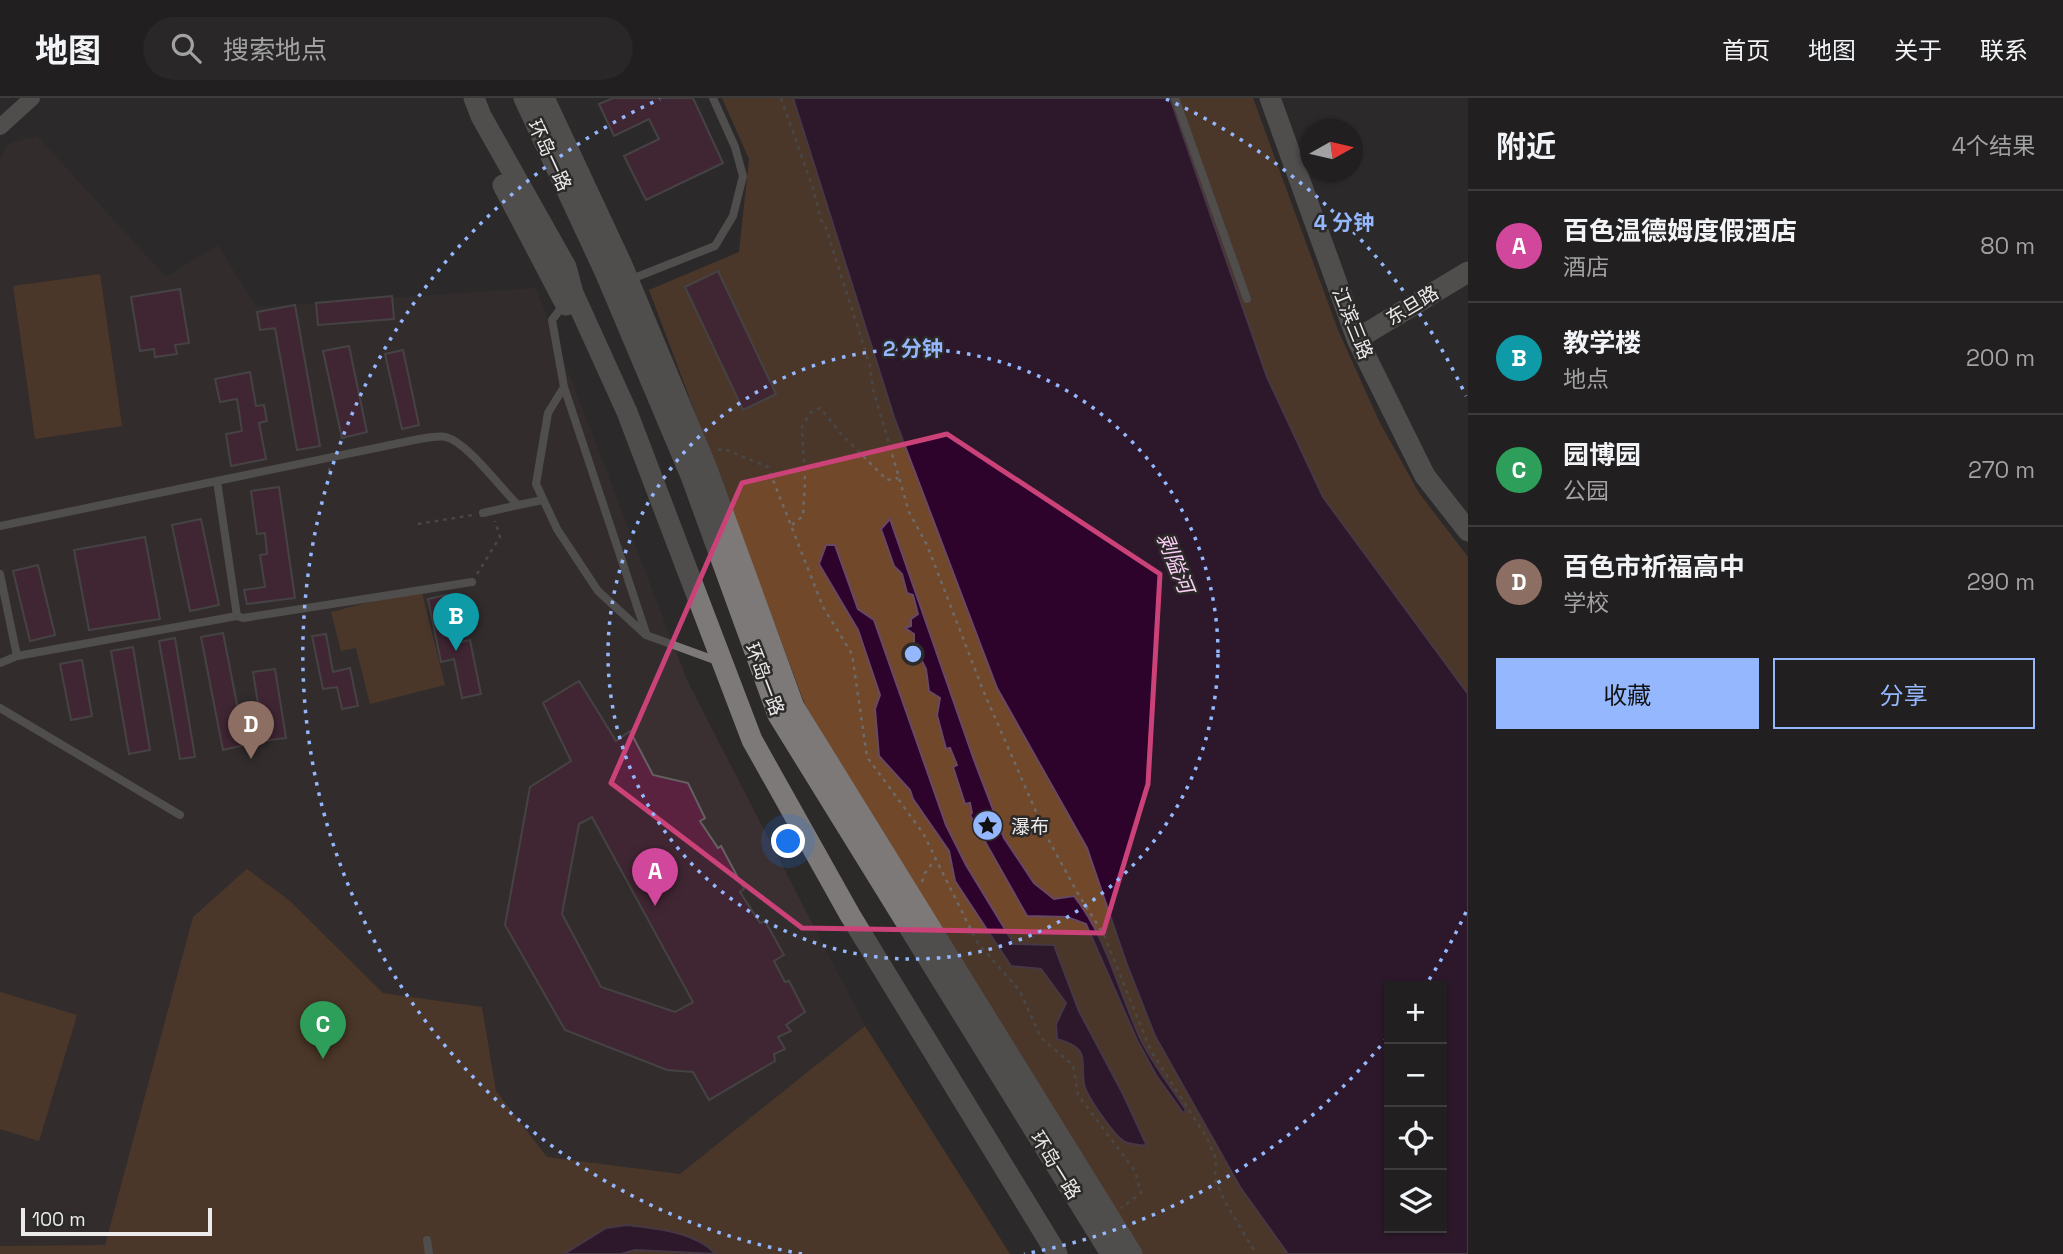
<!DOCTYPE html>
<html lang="zh">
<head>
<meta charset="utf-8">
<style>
  :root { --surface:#211f1f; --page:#292728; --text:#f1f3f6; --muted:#a2a2a4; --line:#3e3d3d; --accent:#94b7fd }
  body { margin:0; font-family:"Space Grotesk","Noto Sans SC",sans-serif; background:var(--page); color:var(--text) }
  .controls { position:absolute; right:21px; bottom:21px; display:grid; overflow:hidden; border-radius:0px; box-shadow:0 2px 5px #0004 }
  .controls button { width:63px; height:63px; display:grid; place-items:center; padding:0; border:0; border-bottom:2px solid var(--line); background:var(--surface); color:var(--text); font:35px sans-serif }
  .compass { position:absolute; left:1300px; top:21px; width:63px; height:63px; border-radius:50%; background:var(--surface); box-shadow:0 2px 5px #0004; rotate:82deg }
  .scale { position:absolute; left:21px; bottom:18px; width:191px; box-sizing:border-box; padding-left:7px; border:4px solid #edeaeb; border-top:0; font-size:19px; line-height:24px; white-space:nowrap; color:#edeaeb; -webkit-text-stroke:5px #2c2929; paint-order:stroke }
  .you { position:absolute; left:789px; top:744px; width:24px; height:24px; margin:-18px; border:5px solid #fff; border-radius:50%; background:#1a73e8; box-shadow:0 0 0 10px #1a73e833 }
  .badge { display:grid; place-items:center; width:46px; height:46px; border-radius:50%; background:var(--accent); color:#fff; font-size:23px; font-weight:700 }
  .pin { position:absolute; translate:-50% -58px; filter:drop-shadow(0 2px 4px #0008) }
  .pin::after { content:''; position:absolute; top:37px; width:24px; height:21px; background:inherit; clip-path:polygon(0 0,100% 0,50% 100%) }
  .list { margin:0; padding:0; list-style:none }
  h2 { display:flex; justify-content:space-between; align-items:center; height:91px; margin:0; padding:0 28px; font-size:30px }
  h2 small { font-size:23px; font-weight:400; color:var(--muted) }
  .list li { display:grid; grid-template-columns:46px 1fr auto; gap:21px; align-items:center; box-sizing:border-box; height:112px; padding:0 28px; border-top:2px solid var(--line) }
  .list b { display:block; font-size:26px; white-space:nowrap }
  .list p { margin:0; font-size:23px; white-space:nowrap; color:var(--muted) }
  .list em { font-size:23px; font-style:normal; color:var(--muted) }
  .actions { display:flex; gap:14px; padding:21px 28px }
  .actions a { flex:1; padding:16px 0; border:2px solid var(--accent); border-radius:0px; text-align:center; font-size:24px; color:var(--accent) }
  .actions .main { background:var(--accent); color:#111 }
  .icon { flex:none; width:38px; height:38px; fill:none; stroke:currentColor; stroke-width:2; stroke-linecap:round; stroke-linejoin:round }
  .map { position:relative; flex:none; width:1468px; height:1156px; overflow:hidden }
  header { display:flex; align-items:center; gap:42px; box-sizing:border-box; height:98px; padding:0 35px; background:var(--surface); border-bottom:2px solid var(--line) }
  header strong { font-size:33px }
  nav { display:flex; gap:38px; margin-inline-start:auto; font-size:24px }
  .search { width:490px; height:63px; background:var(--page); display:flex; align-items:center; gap:18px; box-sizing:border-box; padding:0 24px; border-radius:38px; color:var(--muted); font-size:26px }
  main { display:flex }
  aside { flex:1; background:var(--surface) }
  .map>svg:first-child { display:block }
  .built { fill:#3a3031 }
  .green { fill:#714829 }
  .water { fill:#2d032c; stroke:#674865; stroke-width:2; fill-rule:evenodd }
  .building { fill:#5a223f; stroke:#646162; stroke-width:2; fill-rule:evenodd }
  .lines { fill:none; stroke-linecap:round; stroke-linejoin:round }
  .path { stroke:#6d6a6a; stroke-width:2.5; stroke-dasharray:3.5 5; stroke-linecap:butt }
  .lane { stroke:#7d7979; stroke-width:8 }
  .street { stroke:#7d7979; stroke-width:16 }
  .secondary { stroke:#7d7979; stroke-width:21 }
  .marked { fill:none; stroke:#cb4278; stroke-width:5; stroke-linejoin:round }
  .ring { fill:none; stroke:#94b7fd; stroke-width:3.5; stroke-dasharray:3.5 7 }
  .labels { text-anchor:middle; stroke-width:5; stroke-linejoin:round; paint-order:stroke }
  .street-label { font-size:19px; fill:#edeaeb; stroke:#2c2929 }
  .poi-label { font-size:19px; fill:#edeaeb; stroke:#2c2929; text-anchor:start }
  .water-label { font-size:21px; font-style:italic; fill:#fcd0f8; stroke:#2c2929 }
  .centre { fill:#94b7fd; stroke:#2c2929; stroke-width:3.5 }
  .ring-label { font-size:21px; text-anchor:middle; font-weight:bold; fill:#94b7fd; stroke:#2c2929; stroke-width:5; stroke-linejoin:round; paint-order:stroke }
</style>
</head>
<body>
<header>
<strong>地图</strong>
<div class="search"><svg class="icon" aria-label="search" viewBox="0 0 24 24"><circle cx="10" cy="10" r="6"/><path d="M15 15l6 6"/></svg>搜索地点</div>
<nav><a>首页</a><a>地图</a><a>关于</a><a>联系</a></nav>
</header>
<main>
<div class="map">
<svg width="1468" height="1156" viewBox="0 0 1468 1156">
  <rect width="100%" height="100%" fill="#2c2929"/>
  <path class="built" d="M37,38L166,179L218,147L256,209L536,190L687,582L865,928L680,1076L547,1059L496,993L482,909L383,895L290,803L247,772L129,1064L105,1147L0,1148V63L8,46Z"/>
  <path class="green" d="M722,0H793L894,319L997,590L1087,750L1126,864L1155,939L1240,1089L1288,1156H1141L946,842L805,607L649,192L739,154L749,61Z
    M1170,0H1253L1338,232L1379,323L1419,395L1468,459V596L1323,399L1267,279Z
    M100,176L122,328L35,341L13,188Z
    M421,491L445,587L370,606L356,550L341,553L331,514Z
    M247,771L290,803L383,895L482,909L496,993L547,1059L680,1076L865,928L1010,1156H0V1148L105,1147L193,819Z
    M0,894L77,917L39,1043L0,1031Z"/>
  <path class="water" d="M793,0H1170L1267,279L1323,399L1468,596V1156H1288L1240,1089L1155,938L1126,864L1087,750L997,590L894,319ZM1442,888V1130H1389V888Z
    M890,421L974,662L1004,740L1034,785L1054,801L1074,798C1107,840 1118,892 1140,940C1152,965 1171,989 1186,1012L1183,1015L1156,977L1137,942L1086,826L1067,819L1027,818L970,717L972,715L970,705L965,706L953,669L957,667L950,650L946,651L937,617L940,600L929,593L926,571L921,561H914V536L905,530L911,528V521L918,516L913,497L907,495L902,476L894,468L881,431Z
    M826,447H835L858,511L874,522L946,727L966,767L1014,846L1054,847L1079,913L1123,996L1147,1048C1140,1047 1131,1047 1125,1044C1115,1039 1086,998 1084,986C1080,960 1091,951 1057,941L1056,926L1066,905L1041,871L1011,868L955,783L949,753L913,701L910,692L879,658L875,611L880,597L858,532L819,466Z
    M627,1127C657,1131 694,1133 716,1156L635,1152L621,1156H564L606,1130Z"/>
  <path class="building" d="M613,0H693L723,65L646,102L624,58L659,41L649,21L614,38L599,6Z
    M718,173L776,296L743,312L685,189Z
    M180,191L189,245L175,247L177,256L155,259L154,251L140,253L131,199Z
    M392,198L394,221L318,227L316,205Z
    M295,207L320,348L297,352L275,230L260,232L257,214Z
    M349,248L367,334L342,340L323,253Z
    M403,252L419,327L402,331L385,256Z
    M250,274L256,308L264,307L267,323L259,325L266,361L231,368L226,336L242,333L237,301L220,304L215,281Z
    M279,389L295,500L247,506L244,492L265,489L260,457L267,456L265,435L257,436L251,393Z
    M201,421L219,507L190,513L172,427Z
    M145,439L160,521L89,532L74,452Z
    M38,467L55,537L30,543L13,473Z
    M446,497L456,545L470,542L481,596L462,600L454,561L441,564L428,501Z
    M223,535L245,647L223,652L201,539Z
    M326,536L333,574L350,570L358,608L342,611L337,589L323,591L312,538Z
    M175,540L195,659L180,661L159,543Z
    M133,549L150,652L129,656L111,553Z
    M82,562L92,618L71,622L60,566Z
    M275,571L286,640L264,643L253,574Z
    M579,583L616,643L630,633L653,677L688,685L705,720L700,723L718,750L721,748L744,791L740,794L760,825L765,823L784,857L774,863L785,884L789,883L805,914L786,927L791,933L778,939L785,951L774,956L775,963L709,1002L693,974L667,972L565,932L505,827L530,689L571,663L543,605ZM592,719L693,904L675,914L601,889L562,816L579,726Z"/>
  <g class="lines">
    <path class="path" d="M781,0L813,90L821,122L826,130L870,268L873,291L909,414L927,447L983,592L1047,739L1077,794L1104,837L1151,953L1207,1040L1216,1061L1215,1081L1224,1102L1256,1156
      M718,352L724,351L768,369L823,509L852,556L867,659L923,735L977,844L1020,893L1041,940L1073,967L1078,997L1135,1073L1141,1095L1121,1110
      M329,370L330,379
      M418,426L473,417
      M792,427L803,418L805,384L802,329L810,315L820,310L844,339L887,382L898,380
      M477,476L500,439L495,423
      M922,784L925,775L936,760"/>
    <path class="lane" d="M1175,0L1247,201
      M629,182L715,148L733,118L743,78L735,49L713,0
      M565,205L552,222L564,289L548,315L536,386L557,431L598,493L646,537L720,564
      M564,289L646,535
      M217,383L237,518
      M483,415L518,407
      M0,428L419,341C426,340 439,337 446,339C468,345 500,390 518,407L543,402
      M0,476L17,558
      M0,565L17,558L237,518L243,520L472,484
      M0,610L180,717
      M427,1142L429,1156"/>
    <path class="street" d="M0,29L32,0"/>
    <path class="secondary" d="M474,0L481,18L566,169L573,195L627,314L752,642L850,817L1057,1156
      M524,0L605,174L691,378L778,617L1111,1156
      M544,0L622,167L707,371L794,609L1132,1156
      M1270,0L1357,241L1425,378L1468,433
      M503,87L566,207
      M1357,241L1468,174"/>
  </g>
  <path d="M0 0H1468V1156H0ZM947,336L1160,476L1148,686L1103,835L802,830L611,685L742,385Z" fill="#2c2929" fill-opacity=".55" fill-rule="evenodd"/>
  <path class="marked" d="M947,336L1160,476L1148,686L1103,835L802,830L611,685L742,385Z"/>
  <g class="ring">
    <circle cx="913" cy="556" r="305"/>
    <path d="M1466 814A610 610 0 0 1 1425 888M1387 940A610 610 0 0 1 1024 1156M802 1156A610 610 0 0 1 660 1M1166 1A610 610 0 0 1 1466 298"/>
  </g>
  <defs>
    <symbol id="sight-disc" viewBox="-11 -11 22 22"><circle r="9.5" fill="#94b7fd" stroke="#2c2929"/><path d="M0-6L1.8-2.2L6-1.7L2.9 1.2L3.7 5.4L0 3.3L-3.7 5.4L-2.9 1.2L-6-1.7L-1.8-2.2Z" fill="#111"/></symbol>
  </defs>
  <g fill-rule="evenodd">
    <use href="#sight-disc" x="970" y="710" width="35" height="35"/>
  </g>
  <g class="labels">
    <g class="street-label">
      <text transform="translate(550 57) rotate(65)" y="7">环岛一路</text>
      <text transform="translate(1412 207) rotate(-31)" y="7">东旦路</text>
      <text transform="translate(1353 225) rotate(68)" y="7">江滨三路</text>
      <text transform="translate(765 581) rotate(69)" y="7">环岛一路</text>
      <text transform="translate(1056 1067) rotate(58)" y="7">环岛一路</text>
    </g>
    <g class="poi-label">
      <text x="1011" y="735">瀑布</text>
    </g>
    <g class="water-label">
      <text transform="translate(1175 465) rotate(68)" y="7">剥隘河</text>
    </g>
  </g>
  <circle cx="913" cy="556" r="10" class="centre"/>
  <g class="ring-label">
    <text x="1344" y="132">4 分钟</text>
    <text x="913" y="258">2 分钟</text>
  </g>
</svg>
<div class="controls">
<button>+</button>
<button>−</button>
<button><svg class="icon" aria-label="locate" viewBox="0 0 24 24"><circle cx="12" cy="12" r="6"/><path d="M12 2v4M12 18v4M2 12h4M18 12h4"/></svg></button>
<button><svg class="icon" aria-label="layers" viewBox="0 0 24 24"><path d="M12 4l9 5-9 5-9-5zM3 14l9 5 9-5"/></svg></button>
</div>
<svg class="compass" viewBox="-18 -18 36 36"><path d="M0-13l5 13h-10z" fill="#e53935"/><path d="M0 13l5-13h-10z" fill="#a2a2a4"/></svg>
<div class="scale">100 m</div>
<div class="you"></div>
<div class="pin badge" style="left:655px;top:808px;background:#d1479c">A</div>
<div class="pin badge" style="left:456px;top:553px;background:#0f9aa8">B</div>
<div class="pin badge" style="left:323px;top:961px;background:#2e9e5b">C</div>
<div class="pin badge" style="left:251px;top:661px;background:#8d6e63">D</div>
</div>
<aside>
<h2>附近<small>4个结果</small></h2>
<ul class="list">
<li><span class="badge" style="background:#d1479c">A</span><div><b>百色温德姆度假酒店</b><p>酒店</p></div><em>80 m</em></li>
<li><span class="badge" style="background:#0f9aa8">B</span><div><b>教学楼</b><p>地点</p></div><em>200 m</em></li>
<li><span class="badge" style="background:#2e9e5b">C</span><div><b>园博园</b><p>公园</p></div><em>270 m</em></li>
<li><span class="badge" style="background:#8d6e63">D</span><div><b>百色市祈福高中</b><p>学校</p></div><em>290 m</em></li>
</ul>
<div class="actions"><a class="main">收藏</a><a>分享</a></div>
</aside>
</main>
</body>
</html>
